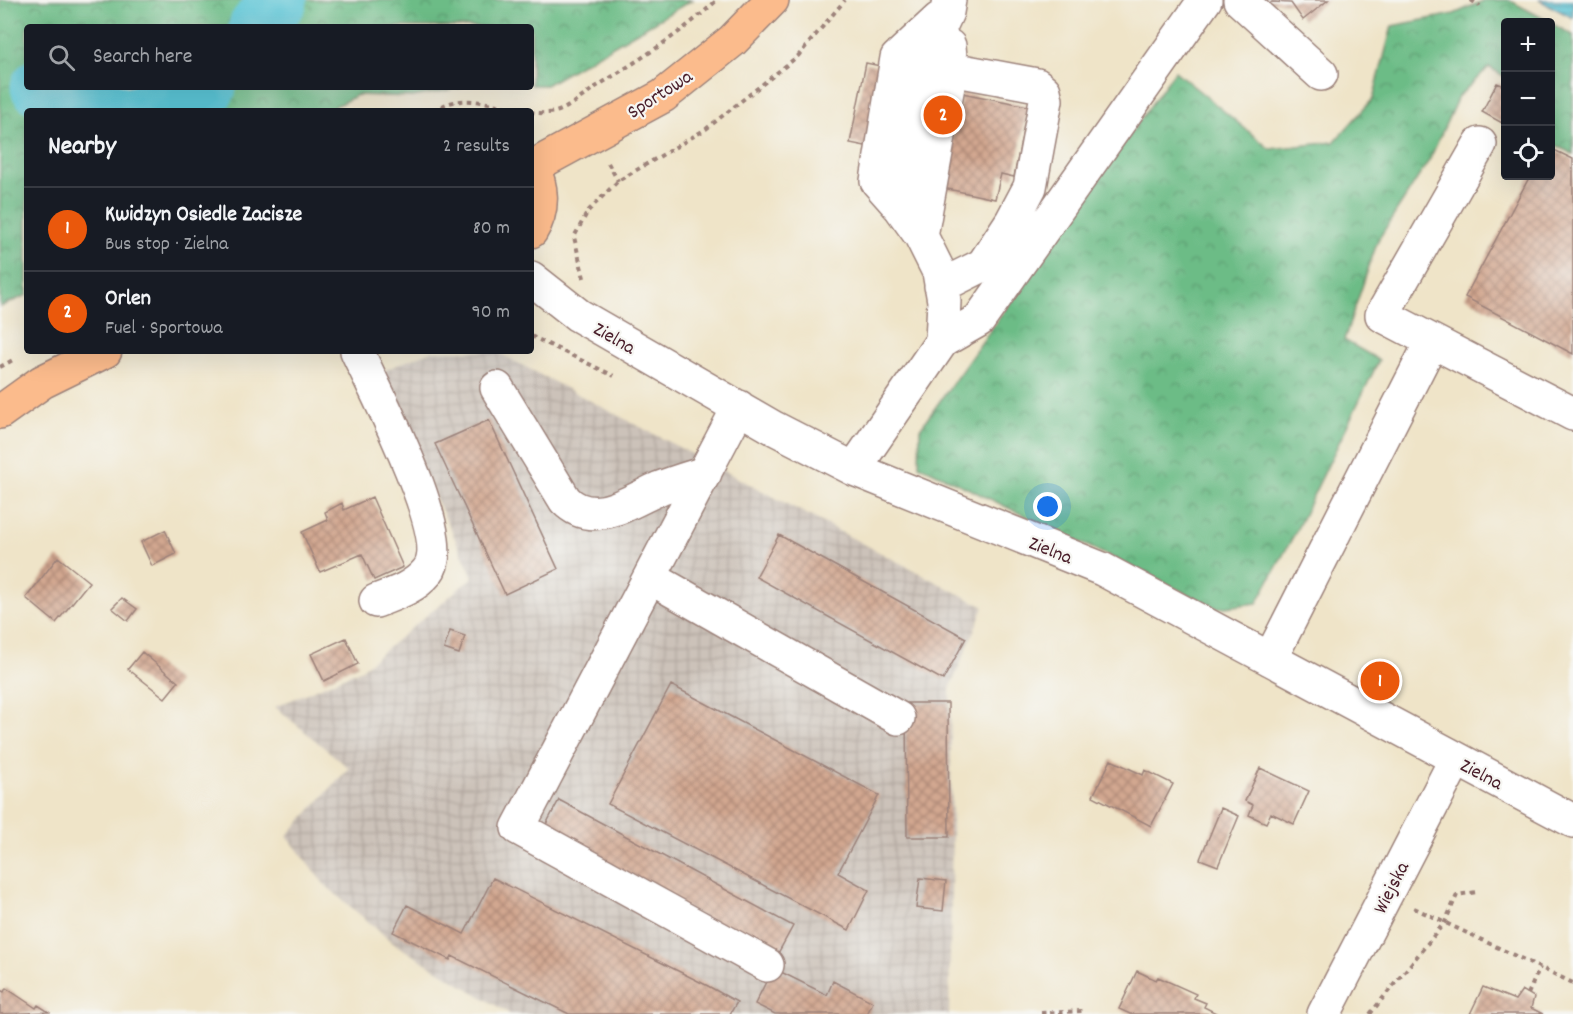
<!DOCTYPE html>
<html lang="en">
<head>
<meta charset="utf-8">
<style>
  :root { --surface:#171b24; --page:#242831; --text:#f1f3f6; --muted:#9ea1a6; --line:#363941; --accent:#ea580c }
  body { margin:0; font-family:Dekko,sans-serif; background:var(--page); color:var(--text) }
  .controls { position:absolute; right:18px; top:18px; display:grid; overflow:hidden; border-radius:6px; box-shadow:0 6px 24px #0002 }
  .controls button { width:54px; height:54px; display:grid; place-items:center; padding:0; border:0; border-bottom:2px solid var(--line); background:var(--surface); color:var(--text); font:30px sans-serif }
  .you { position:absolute; left:1048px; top:507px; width:21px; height:21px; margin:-15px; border:4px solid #fff; border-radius:50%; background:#1a73e8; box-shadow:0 0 0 9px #1a73e833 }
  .badge { display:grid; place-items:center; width:39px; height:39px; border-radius:50%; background:var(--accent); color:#fff; font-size:20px; font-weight:700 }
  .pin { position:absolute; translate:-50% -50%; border:3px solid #fff; box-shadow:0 2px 6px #0006 }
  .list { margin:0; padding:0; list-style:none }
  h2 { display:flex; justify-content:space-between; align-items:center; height:78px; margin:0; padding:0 24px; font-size:26px }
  h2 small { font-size:20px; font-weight:400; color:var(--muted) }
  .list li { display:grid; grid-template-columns:39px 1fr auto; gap:18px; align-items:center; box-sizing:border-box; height:84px; padding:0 24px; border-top:2px solid var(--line) }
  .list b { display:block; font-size:22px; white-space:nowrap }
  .list p { margin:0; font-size:20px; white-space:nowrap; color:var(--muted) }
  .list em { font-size:20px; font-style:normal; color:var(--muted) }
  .icon { flex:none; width:33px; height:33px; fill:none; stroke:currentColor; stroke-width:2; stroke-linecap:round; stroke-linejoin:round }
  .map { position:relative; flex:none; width:1573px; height:1014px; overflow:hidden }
  .search { position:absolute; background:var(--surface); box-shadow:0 6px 24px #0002; left:24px; top:24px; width:510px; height:66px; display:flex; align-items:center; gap:15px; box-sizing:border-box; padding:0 21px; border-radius:6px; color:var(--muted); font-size:22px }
  .panel { position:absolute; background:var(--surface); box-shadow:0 6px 24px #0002; left:24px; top:108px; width:510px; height:246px; border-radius:6px }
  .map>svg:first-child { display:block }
  .industrial { fill:url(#industrial-grid) }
  .forest { fill:url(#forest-crowns); stroke:#5b6e58; stroke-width:1.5 }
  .water { fill:url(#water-rules); stroke:#527280; stroke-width:1.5 }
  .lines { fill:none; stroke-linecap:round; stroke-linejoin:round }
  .river { stroke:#5ac4d5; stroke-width:57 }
  .building { fill:url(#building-cross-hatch) }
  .minor-casing { stroke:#9c827a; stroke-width:36 }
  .major-casing { stroke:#9c827a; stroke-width:36 }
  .path { stroke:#9c827a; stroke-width:4; stroke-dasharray:4.5 4.5; stroke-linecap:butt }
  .minor { stroke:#fff; stroke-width:33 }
  .major { stroke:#fbbb8c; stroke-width:33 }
  .labels { text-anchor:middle; stroke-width:4.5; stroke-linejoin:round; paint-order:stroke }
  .street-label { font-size:20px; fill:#4a1f2b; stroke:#f6f6f2 }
</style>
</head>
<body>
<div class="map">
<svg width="1573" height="1014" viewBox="0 0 1573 1014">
  <defs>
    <pattern id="industrial-grid" width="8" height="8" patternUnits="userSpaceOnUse" patternTransform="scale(1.5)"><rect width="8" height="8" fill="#ccc2b9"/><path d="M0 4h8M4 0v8" fill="none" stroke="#b1a69f"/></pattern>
    <pattern id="forest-crowns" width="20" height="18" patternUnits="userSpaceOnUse" patternTransform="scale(1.5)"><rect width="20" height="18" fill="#6cbc86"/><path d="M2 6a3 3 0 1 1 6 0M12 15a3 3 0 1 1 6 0" fill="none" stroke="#5b986e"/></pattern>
    <pattern id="water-rules" width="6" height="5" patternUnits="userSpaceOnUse" patternTransform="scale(1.5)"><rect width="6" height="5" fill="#5ac4d5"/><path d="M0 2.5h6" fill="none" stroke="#4c9fad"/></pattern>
    <pattern id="building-cross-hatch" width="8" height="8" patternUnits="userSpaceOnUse" patternTransform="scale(1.5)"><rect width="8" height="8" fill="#d2a790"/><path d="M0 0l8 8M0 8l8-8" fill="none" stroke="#ac8776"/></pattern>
  </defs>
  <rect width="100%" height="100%" fill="#f6f6f2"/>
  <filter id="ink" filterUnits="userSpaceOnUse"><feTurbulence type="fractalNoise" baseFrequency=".0167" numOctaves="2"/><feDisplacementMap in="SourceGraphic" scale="12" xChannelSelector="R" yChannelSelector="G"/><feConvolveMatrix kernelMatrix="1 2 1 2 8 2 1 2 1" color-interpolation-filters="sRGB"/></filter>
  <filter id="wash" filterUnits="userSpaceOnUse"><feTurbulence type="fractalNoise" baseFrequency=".008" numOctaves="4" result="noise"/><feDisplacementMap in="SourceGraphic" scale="24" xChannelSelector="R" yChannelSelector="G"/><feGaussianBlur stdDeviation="1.35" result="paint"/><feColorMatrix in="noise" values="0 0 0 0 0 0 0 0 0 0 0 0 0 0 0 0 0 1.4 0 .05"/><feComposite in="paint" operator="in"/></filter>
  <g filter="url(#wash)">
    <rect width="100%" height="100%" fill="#efe4c8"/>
    <path class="industrial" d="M432,351H495L984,607L950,688L952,832L949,1014H510L393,943L324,884L287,836L349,768L275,707L362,669L473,577L377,373Z"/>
    <path class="forest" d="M0,0H692L546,85H531V27H27V87H463L413,97L357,95L326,111H27V295L0,307Z
      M1485,0H1509L1550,22H1506L1505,77L1489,67L1458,97L1430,159L1378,240L1344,340L1379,360L1294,535L1257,603L1217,608L919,465L920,429L1175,71L1270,149L1334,142L1373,99L1392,26L1454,14Z
      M1550,23L1573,35V154L1551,143Z"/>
    <path class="water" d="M1539,0H1573V18Z"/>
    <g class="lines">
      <path class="river" d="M257,27L279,0
        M39,87L69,101L114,111
        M144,111C163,107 195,103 208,87"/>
    </g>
    <g id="blocks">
      <path class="building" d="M1259,0H1328L1303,20L1291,3L1272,2L1266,7Z
        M866,63L942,79L926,158L850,143Z
        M1497,83L1506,87L1504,124L1482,112Z
        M962,93L1028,106L1014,177L1001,174L995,199L943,188Z
        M1550,148L1573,159V354L1465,297L1530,176H1550Z
        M489,420L558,569L505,594L435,444Z
        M372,497L403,567L374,580L362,554L320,572L302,532L328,520L325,512L342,503L344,510Z
        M165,530L176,554L152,566L141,542Z
        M779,535L966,638L943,680L756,577Z
        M58,557L89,582L56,623L26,598Z
        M122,598L137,609L128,621L112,608Z
        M450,631L465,636L459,654L444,649Z
        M346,638L358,664L324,681L311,654Z
        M142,652L178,682L165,698L128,669Z
        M671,685L879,795L838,873L869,890L849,930L608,804Z
        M906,703H948L949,837H907Z
        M1111,760L1143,775L1145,770L1173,784L1151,826L1093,796Z
        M1260,768L1309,791L1294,824L1271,813L1266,823L1249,815L1253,805L1245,801Z
        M559,800L793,926L777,955L542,832Z
        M1221,808L1239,816L1218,866L1200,859Z
        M493,878L708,986L737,1002L730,1014H569L452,956L450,960L393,932L407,905L464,934Z
        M920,878L946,881L943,911L916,908Z
        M773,968L827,995L833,981L873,1002L867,1014H775L755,1004Z
        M1137,971L1156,980L1158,977L1196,994L1194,998L1206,1003L1204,1007L1218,1014H1130L1119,1009Z
        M1483,987L1515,1000L1522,990L1534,997L1531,1008L1543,1014H1470Z
        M6,988L36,1008L38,1005L49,1012L0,1014V990L4,992Z"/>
    </g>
  </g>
  <g filter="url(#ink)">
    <use href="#blocks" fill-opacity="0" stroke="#9c827a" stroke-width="1.5"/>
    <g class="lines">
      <defs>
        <path id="minor" d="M1240,0L1321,74
          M900,207L877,181L897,58L939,19
          M921,236L951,69L949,46
          M531,278L578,315L774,428L854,469L1102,569L1573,821
          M941,286L983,265L1012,221L1030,187L1046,100L1044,91L1037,85L951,69
          M942,341L979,320L1205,0
          M1432,341L1382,315L1480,144
          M357,351C374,389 455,539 427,572C414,588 394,594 376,601
          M497,388L565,500C593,529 630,501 660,488C675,482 689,478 705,473
          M739,407L518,828L767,965
          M854,469L942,341L944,301L939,272L921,236L900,207L928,53L947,12L949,0
          M651,578L898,718
          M1270,659L1432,341L1573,414
          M1324,1014L1456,759"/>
        <path id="major" d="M531,165C543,186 544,210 531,231
          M532,167L663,96L732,41L772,0
          M0,412L42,382L105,351"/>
      </defs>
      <use href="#minor" class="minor-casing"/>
      <use href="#major" class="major-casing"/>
      <path class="path" d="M1471,0L1480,6
        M434,111C469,84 520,120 555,112C568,109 583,96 594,88C637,61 680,35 717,0
        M608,163L618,181
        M584,278L574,237L588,211L618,181L706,129L798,56L845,0
        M531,336L614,376
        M0,367L13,360
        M1414,908L1573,983
        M1528,994L1540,967
        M1041,1013L1083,1011V1014
        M1370,1014L1445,922L1457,895L1477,892"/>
      <use href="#minor" class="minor"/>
      <use href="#major" class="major"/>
    </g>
  </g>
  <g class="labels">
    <g class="street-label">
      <text transform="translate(659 93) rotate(-33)" y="7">Sportowa</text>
      <text transform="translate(615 337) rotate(30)" y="7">Zielna</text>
      <text transform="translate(1051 549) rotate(22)" y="7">Zielna</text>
      <text transform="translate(1482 773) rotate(28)" y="7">Zielna</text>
      <text transform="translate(1390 887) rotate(-63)" y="7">Wiejska</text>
    </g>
  </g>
</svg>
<div class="controls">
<button>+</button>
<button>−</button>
<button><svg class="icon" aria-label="locate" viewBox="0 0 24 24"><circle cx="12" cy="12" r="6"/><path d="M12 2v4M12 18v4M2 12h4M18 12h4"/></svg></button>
</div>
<div class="you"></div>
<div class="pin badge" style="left:1380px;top:681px">1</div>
<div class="pin badge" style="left:943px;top:115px">2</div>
<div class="search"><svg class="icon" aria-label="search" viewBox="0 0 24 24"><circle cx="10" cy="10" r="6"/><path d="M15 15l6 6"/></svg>Search here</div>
<section class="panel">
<h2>Nearby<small>2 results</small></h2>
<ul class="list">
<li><span class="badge">1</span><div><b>Kwidzyn Osiedle Zacisze</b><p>Bus stop · Zielna</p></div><em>80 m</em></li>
<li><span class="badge">2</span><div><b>Orlen</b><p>Fuel · Sportowa</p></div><em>90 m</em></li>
</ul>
</section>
</div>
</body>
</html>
